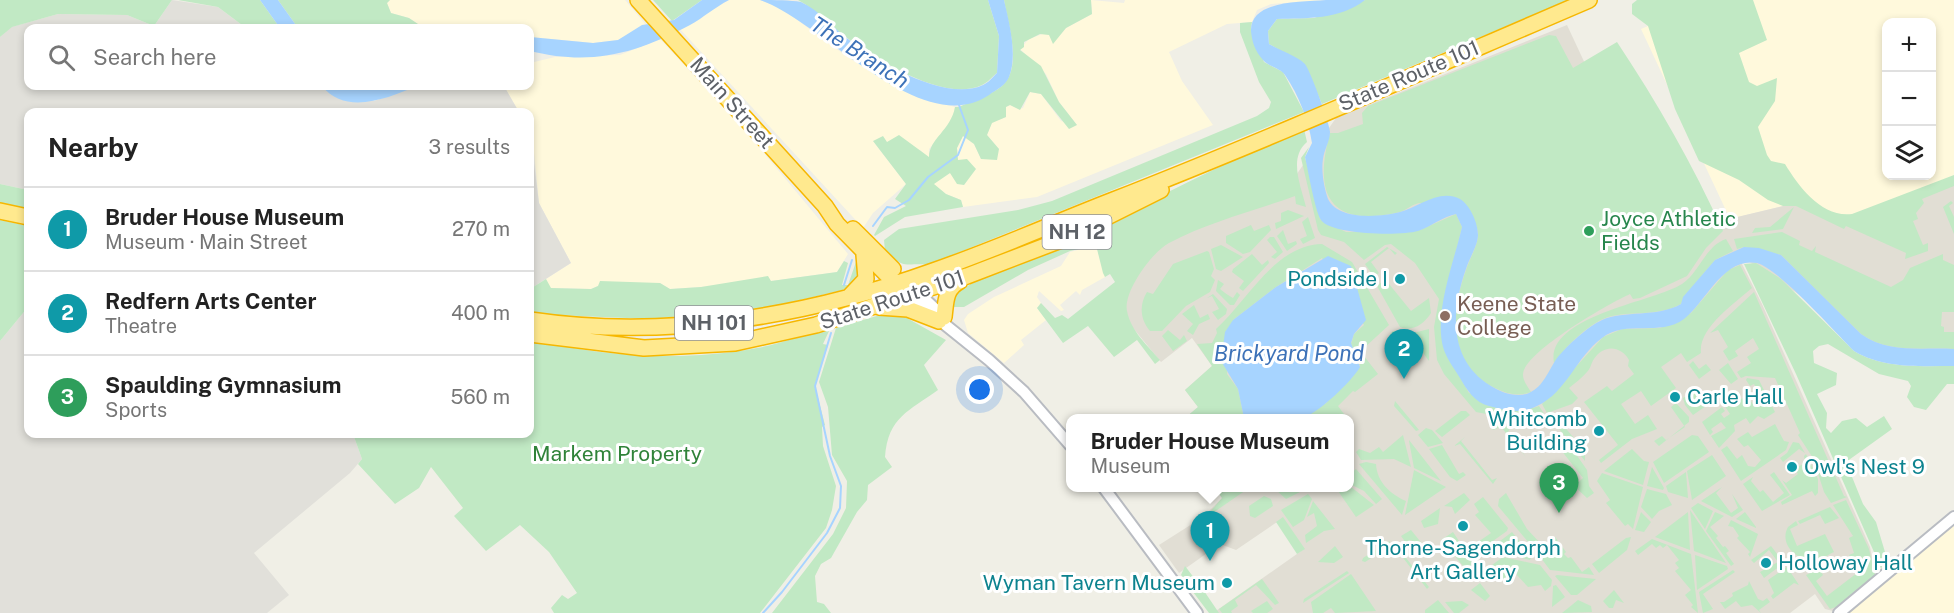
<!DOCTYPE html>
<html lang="en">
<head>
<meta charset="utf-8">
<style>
  :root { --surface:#fff; --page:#f2f2f2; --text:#222; --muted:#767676; --line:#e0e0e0; --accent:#111827 }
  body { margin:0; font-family:"Public Sans",sans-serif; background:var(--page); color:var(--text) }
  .controls { position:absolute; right:18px; top:18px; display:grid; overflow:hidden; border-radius:12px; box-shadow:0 3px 9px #0003 }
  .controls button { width:54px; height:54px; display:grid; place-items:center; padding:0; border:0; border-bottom:2px solid var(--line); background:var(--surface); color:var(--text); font:30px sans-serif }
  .you { position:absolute; left:980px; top:390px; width:21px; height:21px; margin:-15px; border:4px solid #fff; border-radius:50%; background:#1a73e8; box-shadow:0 0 0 9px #1a73e833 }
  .badge { display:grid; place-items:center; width:39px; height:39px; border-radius:50%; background:var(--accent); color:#fff; font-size:20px; font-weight:700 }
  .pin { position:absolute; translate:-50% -50px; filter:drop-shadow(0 2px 3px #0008) }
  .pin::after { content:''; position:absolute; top:32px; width:21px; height:18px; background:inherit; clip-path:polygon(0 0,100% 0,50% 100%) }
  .popup { position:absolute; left:1066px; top:414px; width:288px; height:78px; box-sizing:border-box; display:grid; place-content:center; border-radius:12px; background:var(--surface); filter:drop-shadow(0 2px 4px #0005); font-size:20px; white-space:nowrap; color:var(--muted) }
  .popup b { font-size:22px; color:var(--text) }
  .popup::after { content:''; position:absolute; left:50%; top:100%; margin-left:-12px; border:12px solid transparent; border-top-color:var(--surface) }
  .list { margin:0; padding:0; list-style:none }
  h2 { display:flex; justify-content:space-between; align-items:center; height:78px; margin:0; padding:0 24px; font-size:26px }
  h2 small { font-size:20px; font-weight:400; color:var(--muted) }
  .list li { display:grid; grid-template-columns:39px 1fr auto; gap:18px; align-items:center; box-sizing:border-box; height:84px; padding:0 24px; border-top:2px solid var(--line) }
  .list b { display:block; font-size:22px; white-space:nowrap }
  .list p { margin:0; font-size:20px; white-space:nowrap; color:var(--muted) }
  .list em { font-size:20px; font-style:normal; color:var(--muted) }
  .icon { flex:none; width:33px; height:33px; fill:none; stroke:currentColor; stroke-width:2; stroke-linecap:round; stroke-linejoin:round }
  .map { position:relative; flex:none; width:1954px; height:613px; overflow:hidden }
  .search { position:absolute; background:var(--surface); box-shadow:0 3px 9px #0003; left:24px; top:24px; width:510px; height:66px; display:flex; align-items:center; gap:15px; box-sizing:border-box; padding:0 21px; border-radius:12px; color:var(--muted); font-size:22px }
  .panel { position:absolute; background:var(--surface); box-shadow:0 3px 9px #0003; left:24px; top:108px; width:510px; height:330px; border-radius:12px }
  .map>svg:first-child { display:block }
  .commercial { fill:#fff9dc; fill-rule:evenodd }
  .industrial { fill:#e1e0da }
  .education { fill:#e1ded4 }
  .green { fill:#c1e9c4 }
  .water { fill:#a7d4ff }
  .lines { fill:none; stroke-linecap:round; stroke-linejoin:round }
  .stream { stroke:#a7d4ff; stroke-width:2 }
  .secondary-casing { stroke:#b9bcc2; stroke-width:14 }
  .highway-casing { stroke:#f6b700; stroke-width:18 }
  .secondary { stroke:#fff; stroke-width:10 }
  .highway { stroke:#ffe98e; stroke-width:15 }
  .leisure-dot { fill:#2e9e5b; stroke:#fff; stroke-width:2 }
  .culture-dot { fill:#0f9aa8; stroke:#fff; stroke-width:2 }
  .education-dot { fill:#8d6e63; stroke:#fff; stroke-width:2 }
  .labels { text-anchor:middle; stroke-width:6; stroke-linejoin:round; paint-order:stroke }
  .shield { fill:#fff; stroke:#8e9095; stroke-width:1.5 }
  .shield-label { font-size:20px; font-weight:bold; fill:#5d6167 }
  .street-label { font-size:21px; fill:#5d6167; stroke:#fff }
  .leisure-label { font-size:21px; fill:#27864d; stroke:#fff; text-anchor:start }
  .culture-label { font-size:21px; fill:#0d838f; stroke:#fff; text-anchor:end }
  .education-label { font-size:21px; fill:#785e54; stroke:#fff; text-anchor:start }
  .park-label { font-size:21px; fill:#308339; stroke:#fff }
  .water-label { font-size:22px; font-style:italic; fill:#3d72b8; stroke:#fff }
</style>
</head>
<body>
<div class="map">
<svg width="1954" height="613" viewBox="0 0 1954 613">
  <rect width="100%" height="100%" fill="#f0efe6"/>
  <path class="commercial" d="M390,0H625L646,25L618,40L593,43L530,37V28H424L409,18L391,13L387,3Z
    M729,0H760L781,8L849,58L886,80L915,96L955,107L953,120L929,149V158L920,150L873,141L906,184L873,213L863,228L680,29Z
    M1091,0L1124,3L1125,0H1326L1271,4L1257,10L1252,22L1227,24L1169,52L1182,81L1213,125L1037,197L963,207L961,200L946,194L933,184L950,173L964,185L975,169L958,160L957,148L963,136L974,144L981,159L999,149L987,135L992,122L1006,117V107L1010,105L1020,109L1023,108L1030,92L1041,94L1061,121L1077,125L1059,102L1046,74L1020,49L1029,39L1045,33L1059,36L1066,28L1092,14Z
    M1709,0H1954V181L1850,224L1791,204L1730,219L1641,29ZM1886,22H1932V176H1886Z
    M660,39L748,134L848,254L837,272L771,281L701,287L670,289L660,283L598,286L591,289L550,288L546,279L571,263L539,203L530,112H519L504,86H530V63L555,57L620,55Z
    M1096,245L1105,277L1082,290L1080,295L1076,291L1060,305L1064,310L1061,311L1039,291L1037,297L1041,303L1037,308L1046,320L1021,340L1024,345L1004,363L968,333L964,320L968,314L994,297L1061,266L1070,252Z
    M1954,524V613H1847L1878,588Z"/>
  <path class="industrial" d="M172,0L218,7L246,28H28V86H308L311,88L322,86L325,89L374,101L417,86H504L519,112H28V190L0,184V37L11,27L58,14L127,15L154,26Z
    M530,132L539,203L571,263L530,289Z
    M28,307V434H353L362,459L350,473L254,553L289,595L267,613H0V341Z"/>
  <path class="education" d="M1567,25L1636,173L1712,223L1791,204L1850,224L1954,181V356H1893L1737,254L1762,304L1870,547L1876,579L1833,611L1825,609L1815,594L1790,613H1213L1304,549L1283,518L1236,550L1220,544L1179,573L1159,545L1203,517L1222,498L1215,488H1350V418H1185L1198,407L1185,390L1212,366L1192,338L1161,362L1115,306L1157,236L1294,178L1336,118Z"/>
  <path class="green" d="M0,0H172L154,26L127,15L58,14L12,27L0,37Z
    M178,0H260L280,28H246L218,7Z
    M278,0H390L387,3L391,13L409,18L424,28H298Z
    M653,0H702L672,21Z
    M798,0H988L999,36L997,73C992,77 987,83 982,85C945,103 880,61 850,40C831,27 818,11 798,0Z
    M1004,0H1091L1092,14L1066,28L1053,44L1049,35L1040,34L1024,42V47L1020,50L1041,66L1059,102L1077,125L1069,129L1041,94L1030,92L1020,110L1010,105L1006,107V117L992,123L987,135L999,149L997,160L981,159L974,144L963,136L957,148L958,160L967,159L976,169L964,185L957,184L950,173L934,184L946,194L961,200L963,207L905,217L875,236L874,235L884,217L906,206L895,199L906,184L873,141L883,136L887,142L899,135L929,157C929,139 951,130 955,107H959C972,101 986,97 998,89C1025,72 1008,25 1004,0Z
    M1365,0H1568L1322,104L1305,65L1269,44L1268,31L1277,19L1314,18Z
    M1637,0H1753L1767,40L1739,53L1749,82L1757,86L1777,78L1775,101L1758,127L1767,155L1771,161L1785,164C1799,187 1822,218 1852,214L1954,175V186L1922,199L1924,203L1916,213L1918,219L1913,221L1923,245L1928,243V251L1905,259L1906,253L1846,226L1844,229L1796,206H1783L1768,200L1739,180L1699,161L1675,109L1648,26L1632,14V4Z
    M1252,22L1251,28L1264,62L1283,72L1304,112L928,265C908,262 905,271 885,251L884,240L899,229L1018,210L1052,201L1257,116L1269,108L1271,102L1259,82L1240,32V23Z
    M1549,35L1556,36L1573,68L1617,42C1657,102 1693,165 1723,231L1706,248L1687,276L1640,298L1633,299L1630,294C1610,303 1522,353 1523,375C1523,381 1528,387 1531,392C1515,398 1502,392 1487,384C1447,359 1452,308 1466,270C1469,260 1478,245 1478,235C1478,228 1473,219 1471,212C1455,209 1437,202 1421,203C1413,203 1407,210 1400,212C1329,229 1313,194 1330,133H1338L1363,124L1362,113L1368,106Z
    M1304,129L1307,142C1288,158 1301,186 1306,207L1296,204L1295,196C1254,211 1208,222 1169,243C1152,252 1123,292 1127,311C1131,331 1147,345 1160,360L1155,364L1137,340L1114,357L1088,326L1063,343L1037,308L1041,303L1055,318L1062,315L1068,319L1115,282L1110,274L1105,277L1103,273L1096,245L1070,251L1028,270L964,307H954L952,298C976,274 1016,267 1046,253C1132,212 1216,165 1304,129Z
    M1309,147L1305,157L1320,219L1346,232L1420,230L1456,214L1462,227L1451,273L1444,349L1469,393L1533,408L1539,406L1545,415L1523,421L1476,412L1444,374L1437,360L1434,327L1439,299L1415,263L1391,244L1385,245L1364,260L1344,242L1321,235L1318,230L1301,158Z
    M0,184L28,190V210L0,204Z
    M1951,201L1953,203L1949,206L1954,217V234L1943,207Z
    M1794,207L1783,229L1752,233L1755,228L1770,227Z
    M1288,210L1304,216L1276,229L1275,223L1281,221V213Z
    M1308,217L1315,238L1303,244L1300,239L1307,236L1302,222Z
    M0,220L28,226V307L0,341Z
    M1251,225L1254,231L1269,225L1271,230L1250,252L1243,254L1226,243V236Z
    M1283,230L1288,244L1296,241L1297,244L1287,251L1277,236Z
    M1782,232L1800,241L1799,245L1812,251L1816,246L1815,252L1891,287L1903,280L1910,268L1943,254V260L1954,265V312H1942L1941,326L1944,327V332H1954V349C1921,347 1889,354 1861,334L1781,255L1744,247L1737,249L1734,239Z
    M1270,237H1274L1283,252L1275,259L1271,257L1277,252L1267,240Z
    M1726,239L1733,251L1715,260L1684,297L1681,304C1660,316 1636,311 1612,316C1592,320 1566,346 1554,363C1545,316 1654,302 1682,284C1700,272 1705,246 1726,239Z
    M1322,244L1352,262L1389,325L1363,349L1364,356L1378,374L1355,392L1353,391L1338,406L1347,418H1303L1326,403L1360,366L1351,344L1354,334L1364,325L1322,258L1276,287L1233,320L1227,374L1238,389L1244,418H1185L1198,407L1185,390L1212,366L1197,344L1212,343L1217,333L1216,329C1248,300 1275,245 1322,244Z
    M1221,245L1243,257L1221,271L1216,269L1211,249Z
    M1387,247L1397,253L1395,255L1389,248L1371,262L1379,273L1374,277L1365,264Z
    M1207,251L1209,252L1214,269L1211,276L1215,280L1210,292L1186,306L1162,331H1150C1140,319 1139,305 1147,292L1153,294L1173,264Z
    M1252,254L1262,265L1268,260L1269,263L1243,291L1239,288L1244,281L1232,272L1233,269Z
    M844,261L848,263L842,285H848L856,262L862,272L847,289L771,307L651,319L530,314V289L546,279L551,288L591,289L598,286L600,281L660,283L670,289L701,287L768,276L771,281L837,272Z
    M1756,263L1781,279L1854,351C1884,369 1920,366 1954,366V384H1947L1926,410L1914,407L1907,397L1911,386L1908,381L1879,374L1828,344L1819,346L1813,351L1814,363L1837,373L1836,385L1817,394L1827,413L1826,428L1831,433L1842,421L1856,418L1867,427L1884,416L1892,429L1846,462L1863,504L1876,522L1888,562L1881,568L1796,374L1744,264Z
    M1740,265L1752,288C1735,303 1698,328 1701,353L1687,362L1681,353L1661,367L1676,388L1651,406L1641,391L1621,404L1635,424L1648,415L1657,429L1632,439L1601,463L1599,460L1618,445L1584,402L1607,386L1612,391L1634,374L1628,366L1629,360C1621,346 1604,344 1594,359C1591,363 1591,368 1587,372C1582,378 1575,383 1569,388L1578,398L1572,404L1547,413L1542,404L1603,337L1622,329L1660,328L1691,313L1728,270Z
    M1385,279L1411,311L1429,298L1431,313C1424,324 1413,332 1400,327L1377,286Z
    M1218,280L1224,284L1220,289C1225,293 1228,295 1233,298L1237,292L1240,295L1234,305H1230L1216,291Z
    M1754,292L1844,496L1847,497L1831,503L1824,492L1813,458L1798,435L1800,433L1775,378L1746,376L1741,378L1737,372L1751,363L1747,357L1759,349L1753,338L1735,351L1738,356L1729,361L1723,351L1728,347L1718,330L1710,333Z
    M1213,294L1227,309L1226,314L1218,320L1212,312L1219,309L1212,296L1207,298Z
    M1194,305L1200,318L1208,314L1210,319L1199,324L1193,335L1187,331L1193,324L1182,314Z
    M880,315L905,317L946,340L924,365L938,390C909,411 888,417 885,457L892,467L868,485L867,500L857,512L831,558L821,564L815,576L817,602L824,604L831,613H772L833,534L846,508L847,481L832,455L828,407L819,382L836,328Z
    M1429,329V361L1409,334Z
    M1168,330L1180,340L1184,335L1187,341L1173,351L1162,336Z
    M829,331L823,344L828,345L815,386L825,425L822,427L823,446L836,486L832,510L826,528L760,613H554L551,608L562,595L568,599L577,593L549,552L520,525L486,551L454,516L463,508L431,467L419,488L395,504L358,464L362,459L353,434H530V339C604,357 682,362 757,348C781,344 804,333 829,331Z
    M1393,331L1398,332L1412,347L1405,352L1390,334Z
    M1693,361L1699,369L1706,364L1711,370L1699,379L1689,365Z
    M1728,363L1738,379L1731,384L1719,370Z
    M1747,378L1759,380L1775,412L1764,419L1758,416L1750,424L1746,418L1734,425L1735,431L1719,448L1711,436L1726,428L1721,422L1711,429L1713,432L1710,435L1702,422L1722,407L1725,411L1721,414L1724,418L1730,414L1724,405L1739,396L1741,399L1747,396L1755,407L1763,402L1754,384L1750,386L1746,380Z
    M1696,390L1705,403L1718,395L1719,397L1693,415L1685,405L1683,398Z
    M1395,401L1419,430L1416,431L1394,406Z
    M1676,403L1689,417V422L1659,446L1654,441L1662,436L1666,440L1685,427L1671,407Z
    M1461,411H1466L1470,415L1442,437L1435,431Z
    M1556,417L1585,451V461L1551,419Z
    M1494,424L1511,427L1508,432L1526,457L1501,427L1493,430L1491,426Z
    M1775,424L1784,441L1789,442L1786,450L1741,481L1721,450L1727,446L1737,459L1742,455L1748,466L1755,467L1761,460L1748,445L1744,447L1737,439L1748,432L1752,437Z
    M1426,428L1432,430L1443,443L1428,447L1418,435Z
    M1403,435L1411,467L1394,459L1361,460L1356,452L1359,449L1370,453L1379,447L1383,452Z
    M1692,435L1698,436L1709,452L1664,483L1653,462Z
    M1465,437L1461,441L1492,480L1497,478L1493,484L1460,444L1454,446Z
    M1409,441V440L1441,481L1414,468Z
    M1793,442L1799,443L1805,453L1799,449L1783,462L1780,458L1787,453Z
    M1569,444L1587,470L1589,486L1594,493L1587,498L1574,486L1583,478L1561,450Z
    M1442,445L1459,474L1463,472L1466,475L1457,481L1450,477L1429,449Z
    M1632,449L1644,461L1649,462L1643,485L1604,471Z
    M1806,454L1818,479V493L1815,496L1812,491L1782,505L1781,502L1792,495L1782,480L1786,483L1798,474L1794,469L1805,463L1804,456Z
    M1712,455L1726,476L1692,500L1687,471Z
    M1366,462L1376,464C1377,482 1390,494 1406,501L1402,515L1359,464Z
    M1652,467L1664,488L1663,490L1647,486Z
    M1356,469L1382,499L1376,504L1364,491L1350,484V474Z
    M1414,470L1446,487L1405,515Z
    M1686,472L1688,498L1668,492L1666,486Z
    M1774,472L1790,495L1762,511L1743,484L1753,477L1751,481L1760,492L1763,490L1773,502L1784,493L1770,475Z
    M1602,473L1643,487L1633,529L1628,524L1625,526L1606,503L1610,500L1597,481Z
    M1351,487L1374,505L1356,517L1336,488Z
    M1722,487L1716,493L1731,513L1738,508L1732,494L1743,510L1732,517L1701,501Z
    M1215,488H1249L1204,519L1222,498Z
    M1279,488H1308L1286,499L1276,490Z
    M1647,489L1666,494L1672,505L1659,511L1652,519L1641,507Z
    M1464,493L1470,500L1455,514L1452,507L1444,506Z
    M1506,493L1527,529L1542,545L1534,549L1498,506L1499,499Z
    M1308,494L1312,499L1304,520L1293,527L1281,510Z
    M1264,496L1271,499L1273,506L1255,518L1250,516L1249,506Z
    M1483,497L1508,528L1507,531L1483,548L1478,547V542L1491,533L1475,515L1479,512L1474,504Z
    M1846,500L1869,549L1875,575L1836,607L1830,609L1806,575L1819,569L1823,575L1816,581L1827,596L1857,573L1849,555L1854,553L1849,538L1853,536L1833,505Z
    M1313,501L1335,529L1324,531L1306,543L1305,535L1317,526L1314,513L1307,517Z
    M1698,503L1713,511L1705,529L1691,508Z
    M1830,507L1839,518L1825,524L1820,515L1800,524L1798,521Z
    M1440,508L1438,524L1424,528L1421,521Z
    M1690,510L1726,563L1694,551Z
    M1641,512L1651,522L1644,532L1635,530Z
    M1688,512L1690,550L1655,537Z
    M1715,512L1724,516L1710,527L1718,536L1716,538L1723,547L1725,546L1729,551L1726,553L1734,564L1731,566L1706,531Z
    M1745,512L1756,527V528L1736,519Z
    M1283,517L1305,549L1297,554L1276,522Z
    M1731,520L1758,534L1750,557L1748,554L1750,552L1737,538L1739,536L1733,527L1728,526Z
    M1796,521L1798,525L1790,529L1797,546L1825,534L1834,552C1827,555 1826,558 1817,560C1799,563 1778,545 1788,527Z
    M1411,530L1424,546L1419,550L1411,540L1406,543L1401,536Z
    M1453,532L1459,541L1454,544L1461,555L1473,547L1470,574L1441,540Z
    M1512,532L1532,556L1530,560L1488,550Z
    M1555,537L1566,552L1564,554L1568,558L1571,557L1582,572L1589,567L1594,575L1550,570L1541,558Z
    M1631,537L1627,550L1599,573L1592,564L1626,538Z
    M1652,539L1691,554L1698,613L1691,607L1693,605L1685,595L1691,590L1675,571L1679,568L1675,563L1679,560L1667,545L1663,548L1660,545L1656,548L1652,544L1638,555L1635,551Z
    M1390,541L1389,547L1365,562L1362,561L1363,558Z
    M1393,542L1395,544L1429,587L1427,589L1394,546L1391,547Z
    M1335,546L1343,557L1334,563L1318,562Z
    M1771,546L1784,563L1764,578L1760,572L1778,562L1769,550L1754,563L1751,560Z
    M1695,555L1727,566L1728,569L1697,590Z
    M1503,557L1540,565L1552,580L1551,586L1545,591L1541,585L1528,587L1515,573L1505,581L1492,565Z
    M1185,566L1198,583L1192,587L1181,575Z
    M1787,567L1799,585L1794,583L1773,599L1771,596L1774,593L1768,580Z
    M1733,570L1735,572L1703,594L1713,609L1703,613L1699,592Z
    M1347,571L1349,573L1303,603L1304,599Z
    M1351,574L1376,611L1335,613L1331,608L1323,613H1313L1311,602Z
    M1557,575L1596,579L1577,595H1571L1555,576Z
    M1262,579L1279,603L1275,605L1256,585L1235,600L1238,606L1231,611L1232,613H1222L1219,609Z
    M1749,581L1758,599L1763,601L1767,598L1770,602L1759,610L1761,613L1752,605L1741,607L1736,601L1725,609L1720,602H1724L1733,596L1732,593L1748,585Z
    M1480,583L1490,596L1485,601L1471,590Z
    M1200,585L1219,613H1209L1193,592Z
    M1556,585L1565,597L1552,607L1553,586Z
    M1614,590L1624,603L1616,600L1613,608H1609L1603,601Z
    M1438,600L1449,613H1425V610Z
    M1578,600L1591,606L1592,612L1562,613Z
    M1267,601L1273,609L1267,613H1253L1251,611Z
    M1462,601L1469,605L1459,613H1454L1445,602Z"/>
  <path class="water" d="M260,0H278L298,28H280Z
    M702,0H729C715,7 703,18 690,25C635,54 591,66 530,51V37L593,43L618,40L642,25L674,20Z
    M760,0C772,0 790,0 801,2C819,10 832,27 848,39C876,61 946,103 983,85C988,83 993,77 997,73L999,36L988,0H1004C1009,22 1018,55 1009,77C1006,85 996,90 989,95C921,141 822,21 760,0Z
    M1326,0H1365C1340,20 1306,18 1277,19L1268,31L1269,44C1279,50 1297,56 1305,64C1310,70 1330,124 1330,132C1330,141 1324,150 1323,159C1321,170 1324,188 1328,199C1339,221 1380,217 1400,212C1418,207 1440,188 1460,199C1470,205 1478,223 1478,235C1478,245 1469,259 1466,269C1451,311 1448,360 1491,386C1502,393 1517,398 1529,393C1544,386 1548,371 1557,358C1568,345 1587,327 1602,320C1624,310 1656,318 1681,304L1683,297L1715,260L1744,247L1759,248L1781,255L1861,334C1889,354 1921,347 1954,349V366C1920,366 1884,369 1854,351C1836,333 1778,268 1757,263C1723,257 1706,302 1684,319C1660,337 1626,319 1602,338C1576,357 1567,392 1537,406C1520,415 1505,410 1489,406C1474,402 1467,390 1460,378C1454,368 1446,358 1443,347C1434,311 1454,262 1462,227L1456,214C1442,217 1432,226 1418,231C1401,236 1331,235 1321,220C1315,211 1308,170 1305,157L1312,143C1308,119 1299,96 1285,75C1280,68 1269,67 1263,60C1255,51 1252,42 1251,31C1250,0 1301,2 1326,0Z
    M322,86H417C388,98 346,116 322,86Z
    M1328,256L1351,266L1366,320L1354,334L1351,343L1360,367C1353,380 1316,416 1301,418C1283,421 1262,419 1244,418L1238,389L1221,361L1225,332L1233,320L1276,287Z"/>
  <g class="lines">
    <path class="stream" d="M873,226L887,207L895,208L909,200L928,177L958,155L968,130L959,105
      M844,285L852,260
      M763,613L782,592L827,533L840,508L841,486L830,456L815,386L831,333"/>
    <defs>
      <path id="secondary" d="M916,291L944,317
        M907,294L989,360L1024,392L1070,445
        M1104,488L1197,613
        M1839,613L1954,517"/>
      <path id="highway" d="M638,0L825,206L837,224L900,288
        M0,211L28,217
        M853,229L893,269
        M850,296L866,279L864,255
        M879,307L908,309L939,321
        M944,317C946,301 945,289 960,281
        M530,320C665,340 805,317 933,271C994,250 1052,224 1111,201C1272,138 1430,68 1589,0
        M530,334L644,348L735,343L816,325L967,276L1061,240L1161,190"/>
    </defs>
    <use href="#secondary" class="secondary-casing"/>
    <use href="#highway" class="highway-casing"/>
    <use href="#secondary" class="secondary"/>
    <use href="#highway" class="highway"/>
  </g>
  <circle class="leisure-dot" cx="1589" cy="231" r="6"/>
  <g class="culture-dot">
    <circle cx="1400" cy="279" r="6"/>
    <circle cx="1675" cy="397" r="6"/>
    <circle cx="1599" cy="431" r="6"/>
    <circle cx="1792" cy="467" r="6"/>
    <circle cx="1463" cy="526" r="6"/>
    <circle cx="1766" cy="563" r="6"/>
    <circle cx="1227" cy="583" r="6"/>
  </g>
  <circle class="education-dot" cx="1445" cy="316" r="6"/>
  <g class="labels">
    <g class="shield">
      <rect x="1042.5" y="215" width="69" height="34" rx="4.5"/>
      <rect x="675" y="306" width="78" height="34" rx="4.5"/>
    </g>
    <g class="shield-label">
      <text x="1077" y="239">NH 12</text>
      <text x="714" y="330">NH 101</text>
    </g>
    <g class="street-label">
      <text transform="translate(1409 76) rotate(-23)" y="7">State Route 101</text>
      <text transform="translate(732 103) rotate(48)" y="7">Main Street</text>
      <text transform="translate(892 300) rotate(-18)" y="7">State Route 101</text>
    </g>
    <g class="leisure-label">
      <text x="1601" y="226">Joyce Athletic<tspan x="1601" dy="24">Fields</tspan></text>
    </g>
    <g class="culture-label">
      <text x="1388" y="286">Pondside I</text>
      <text x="1687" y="404" text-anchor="start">Carle Hall</text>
      <text x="1587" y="426">Whitcomb<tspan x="1587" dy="24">Building</tspan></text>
      <text x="1804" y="474" text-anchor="start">Owl's Nest 9</text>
      <text x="1463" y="555" text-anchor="middle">Thorne-Sagendorph<tspan x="1463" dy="24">Art Gallery</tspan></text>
      <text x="1778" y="570" text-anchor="start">Holloway Hall</text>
      <text x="1215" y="590">Wyman Tavern Museum</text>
    </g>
    <g class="education-label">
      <text x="1457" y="311">Keene State<tspan x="1457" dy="24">College</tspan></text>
    </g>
    <g class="park-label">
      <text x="617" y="461">Markem Property</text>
    </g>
    <g class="water-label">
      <text transform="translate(860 52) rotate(33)" y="8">The Branch</text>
      <text x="1289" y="361">Brickyard Pond</text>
    </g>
  </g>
</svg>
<div class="controls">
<button>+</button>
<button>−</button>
<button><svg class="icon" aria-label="layers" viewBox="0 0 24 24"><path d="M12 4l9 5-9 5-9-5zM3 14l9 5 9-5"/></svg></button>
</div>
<div class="you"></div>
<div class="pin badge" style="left:1210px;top:561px;background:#0f9aa8">1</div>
<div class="popup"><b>Bruder House Museum</b>Museum</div>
<div class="pin badge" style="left:1404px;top:379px;background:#0f9aa8">2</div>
<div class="pin badge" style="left:1559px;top:513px;background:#2e9e5b">3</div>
<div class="search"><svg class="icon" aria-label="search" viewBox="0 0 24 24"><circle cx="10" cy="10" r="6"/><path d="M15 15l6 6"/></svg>Search here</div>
<section class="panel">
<h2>Nearby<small>3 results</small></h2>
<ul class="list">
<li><span class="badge" style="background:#0f9aa8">1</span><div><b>Bruder House Museum</b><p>Museum · Main Street</p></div><em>270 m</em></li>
<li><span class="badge" style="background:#0f9aa8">2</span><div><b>Redfern Arts Center</b><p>Theatre</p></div><em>400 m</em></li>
<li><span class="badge" style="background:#2e9e5b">3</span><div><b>Spaulding Gymnasium</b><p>Sports</p></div><em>560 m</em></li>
</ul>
</section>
</div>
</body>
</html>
